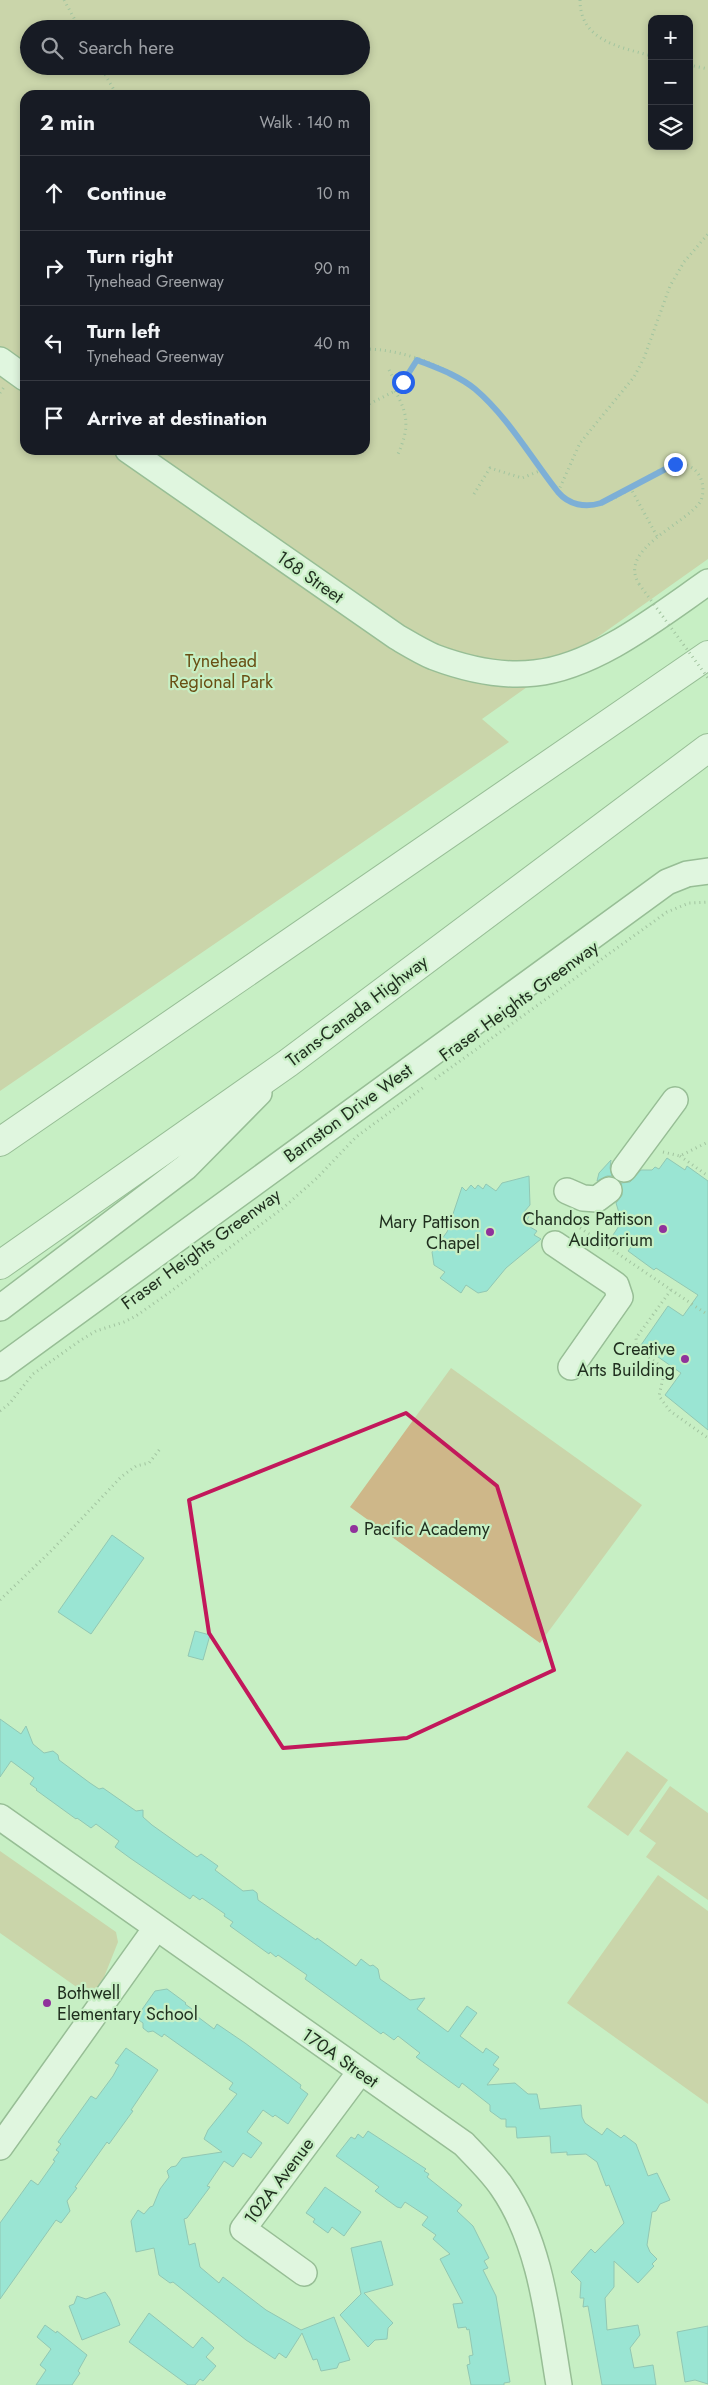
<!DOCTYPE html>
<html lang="en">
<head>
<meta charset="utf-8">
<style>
  :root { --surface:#171b24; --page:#20242c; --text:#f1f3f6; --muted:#9ea1a6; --line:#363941 }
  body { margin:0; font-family:Jost,sans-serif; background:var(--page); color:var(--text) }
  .controls { position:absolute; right:15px; top:15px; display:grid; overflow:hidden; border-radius:10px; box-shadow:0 2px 8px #0003 }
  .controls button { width:45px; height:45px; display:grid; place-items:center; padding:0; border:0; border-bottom:1px solid var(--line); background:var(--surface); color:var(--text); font:25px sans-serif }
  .stop { position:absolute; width:15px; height:15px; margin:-11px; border:4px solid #2563eb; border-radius:50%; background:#fff }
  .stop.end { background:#2563eb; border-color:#fff; box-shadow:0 1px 5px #0008 }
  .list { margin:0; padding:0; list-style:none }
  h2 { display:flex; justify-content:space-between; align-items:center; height:65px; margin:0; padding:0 20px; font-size:21px }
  h2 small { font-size:16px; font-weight:400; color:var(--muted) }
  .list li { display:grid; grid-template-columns:32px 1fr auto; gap:15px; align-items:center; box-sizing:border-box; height:75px; padding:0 20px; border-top:1px solid var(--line) }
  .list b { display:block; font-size:19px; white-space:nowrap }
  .list p { margin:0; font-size:16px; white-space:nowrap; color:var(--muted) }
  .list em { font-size:16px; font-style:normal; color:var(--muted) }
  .icon { flex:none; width:28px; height:28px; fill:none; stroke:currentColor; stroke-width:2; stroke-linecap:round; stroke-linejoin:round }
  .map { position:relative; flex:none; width:708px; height:2385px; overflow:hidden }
  .search { position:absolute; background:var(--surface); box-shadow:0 2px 8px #0003; left:20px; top:20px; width:350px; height:55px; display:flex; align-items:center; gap:12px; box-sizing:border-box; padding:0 18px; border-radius:28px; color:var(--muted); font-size:19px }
  .panel { position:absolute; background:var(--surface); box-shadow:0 2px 8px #0003; left:20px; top:90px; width:350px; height:365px; border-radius:15px }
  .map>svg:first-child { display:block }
  .green { fill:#ceb789; fill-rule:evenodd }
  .building { fill:#64dae4; stroke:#51979d }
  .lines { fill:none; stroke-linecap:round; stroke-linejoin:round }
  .minor-casing { stroke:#5e835c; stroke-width:28 }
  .highway-casing { stroke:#5e835c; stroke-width:30 }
  .path { stroke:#759072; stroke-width:3; stroke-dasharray:1 4; stroke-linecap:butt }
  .minor { stroke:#fff; stroke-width:25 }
  .highway { stroke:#fff; stroke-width:28 }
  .path-bridge { stroke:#759072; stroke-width:3; stroke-dasharray:1 4; stroke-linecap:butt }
  .route { stroke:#2563eb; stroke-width:6 }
  .marked { fill:none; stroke:#c2185b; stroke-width:4; stroke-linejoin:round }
  .poi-dot { fill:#90329b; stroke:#c7efc4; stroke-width:2 }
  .labels { text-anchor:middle; stroke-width:4.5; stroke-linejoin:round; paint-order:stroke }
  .street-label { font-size:18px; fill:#1f2e1e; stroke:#c7efc4 }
  .park-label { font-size:18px; fill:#694f14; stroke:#c7efc4 }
  .poi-label { font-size:18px; fill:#1f2e1e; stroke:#c7efc4; text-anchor:end }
</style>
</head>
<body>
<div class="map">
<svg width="708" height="2385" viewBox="0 0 708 2385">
  <rect width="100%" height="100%" fill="#c7efc4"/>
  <path class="green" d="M0,0H708V559L482,719L509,742L0,1091ZM652,19H689V146H652ZM29,29H361V66H29ZM25,95H365V450H25Z
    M451,1368L642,1505L540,1643L350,1507Z
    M627,1751L668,1780L628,1836L587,1807Z
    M670,1786L708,1813V1900L646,1857L656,1843L639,1831Z
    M0,1851L116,1932L118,1942L95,2000L0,1933Z
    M658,1875L708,1911V2104L567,2003Z"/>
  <path class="building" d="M667,1158L685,1170L687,1166L708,1181V1430L665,1395L681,1373L641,1345L668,1306L683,1316L698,1295L656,1268L654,1270L628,1251L631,1247L613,1235L621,1223L617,1221L620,1216L616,1203L622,1195L621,1183L630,1182L641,1170H652L655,1167L659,1169Z
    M611,1160L610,1168L612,1176H607L597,1181L599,1173Z
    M529,1176L530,1205L524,1212L529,1216L527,1220L532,1223L530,1227L537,1231L534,1235L541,1239L506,1268L487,1291L478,1293L466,1285L461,1293L440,1278L445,1272L434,1265L432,1252L447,1232L462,1187L466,1191L471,1185L475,1189L478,1185L483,1189L486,1184L496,1191L502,1183Z
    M112,1535L144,1558L91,1634L58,1612Z
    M195,1631L210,1635L203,1660L188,1656Z
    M0,1719L21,1734L26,1726L33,1744L44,1753L53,1751L58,1755L59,1760L90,1783L99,1789L103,1788L136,1811L143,1810V1817L152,1825L197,1857L201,1854L218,1866L215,1870L243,1891L253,1890L257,1893L258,1900L316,1940L317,1938L356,1966L361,1959L370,1966L373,1965L378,1969L380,1979L410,2000L425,1998L417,2009L448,2032L467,2006L477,2013L460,2036L483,2053L486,2048L499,2057L493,2065L499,2069L487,2085L515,2083L528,2094H537L540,2109L581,2105L582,2117L585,2123L602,2135L607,2128L621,2138L624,2135L636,2144L648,2176L657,2173L670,2200L660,2204L656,2211L652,2212L647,2245L650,2252L657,2259L652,2264L654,2266L638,2283L614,2261V2287L605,2298L607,2330L638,2325L640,2335L630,2348L634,2368L653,2365L656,2385H602L588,2306L583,2307L584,2298H580L581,2282L571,2272L591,2249L595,2253L624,2223L609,2185L606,2186L597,2162L586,2154L567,2155V2152L551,2153L550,2136L517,2138L516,2127H506V2119H501L490,2111V2105L462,2083L459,2088L416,2057L420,2053L398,2036L394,2040L383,2032L381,2034L305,1979L307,1975L278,1955L276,1957L270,1952L269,1954L230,1926L233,1922L224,1916L225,1914L202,1898L200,1900L193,1895L190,1899L130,1858L115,1847L119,1841L96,1824L91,1828L77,1818L76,1819L36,1790L37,1789L30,1784L34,1778L11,1761L0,1777Z
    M167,1989L186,2003L185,2004L192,2009L190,2011L214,2029L217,2024L245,2043L301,2085L300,2088L308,2094L288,2124L275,2115L273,2117L263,2110L247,2132L262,2143L251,2158L243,2153L233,2167L224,2161L207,2186L210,2187L187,2218L184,2219L189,2245L195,2243L200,2267L219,2283L223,2277L266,2310L301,2330L334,2317L350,2360L339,2363L337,2368L321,2371L317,2359L313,2360L302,2333L286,2358L279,2353L275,2359L246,2340L173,2282L170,2283L159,2275L154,2248L136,2252L131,2221L138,2210L144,2214L150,2207L153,2206L160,2189L169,2177L167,2171L171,2167L176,2166L182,2158L222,2152L204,2139L208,2130L237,2094L229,2089L233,2083L164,2034L162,2037L153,2031L148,2032L143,2028V2023L136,2018L155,1991Z
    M126,2048L158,2070L131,2110L133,2111L130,2115L109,2144L107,2142L75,2187L77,2188L67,2201L70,2211L61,2223L56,2220L0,2299V2223L31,2180L38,2185L55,2161L53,2160L59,2152L56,2150L61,2144L58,2142L91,2096L96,2099L113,2076L119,2065L115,2063Z
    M368,2131L426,2169L424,2171L429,2174L427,2177L462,2205L457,2211L473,2226L489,2258L484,2261L488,2268L483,2270L496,2296L510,2382L504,2383V2385H471L467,2365L470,2364L469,2356L473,2355L469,2329L467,2330L466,2327L458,2328L453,2304L463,2303L440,2259L450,2254L433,2239L436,2235L422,2225L428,2217L405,2202L401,2208L397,2207L375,2191L379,2187L336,2156L351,2137L355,2139L358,2134L363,2138Z
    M325,2187L361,2212L344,2236L332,2227L328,2233L313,2222L315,2219L306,2213Z
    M381,2241L393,2285L364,2293L393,2323L388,2328L387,2339L375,2340L368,2347L340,2315L361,2294L351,2248Z
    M105,2292L110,2299L120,2325L82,2340L69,2306L74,2304L77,2296L86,2299Z
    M149,2313L193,2348L202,2337L214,2348L206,2357L216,2366L203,2381L200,2379L195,2385H188L129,2342Z
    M45,2325L56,2333L57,2331L87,2355L78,2371L80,2373L72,2385H36L46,2370L40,2365L51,2349L37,2337Z
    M708,2326V2384L695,2380L685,2382L677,2332Z"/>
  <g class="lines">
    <defs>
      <path id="minor" d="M0,360L25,378
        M128,450L397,637C409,644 422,652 434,657C466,669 501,677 535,673C595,667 659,616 708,582
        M624,1169L675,1100
        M567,1191L583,1198L597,1199L609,1190
        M555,1244L616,1285L620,1297L571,1367
        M0,1308L186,1167L259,1093
        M0,1368L667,882L687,874L708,871
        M0,1817L464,2144C477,2158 491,2171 502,2187C541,2243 548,2319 559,2385
        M0,2147L156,1928
        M304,2273L243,2229L360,2072"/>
      <path id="highway" d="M0,1142L708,655
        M0,1265L288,1063L708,748"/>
    </defs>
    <use href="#minor" class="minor-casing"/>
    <use href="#highway" class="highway-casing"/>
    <path class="path" d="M64,0L80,29
      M580,0C580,41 620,47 652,56
      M689,65L708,69
      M100,66L117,95
      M365,349C402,349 446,366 474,388C501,409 522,443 542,470C548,479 554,490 563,497C570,503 579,506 587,506C616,506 645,473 672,465C695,460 708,480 701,501C685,525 617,549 639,584
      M389,370L398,388
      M395,391C409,415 409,429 398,454
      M0,393L4,387
      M365,406L395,391L417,360
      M630,487L658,538
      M558,492L580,443L634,377L644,358L670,286L684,262L708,234
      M474,494L490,468L522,478L542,470
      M435,1079L667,912L689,903L708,902
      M663,1152L680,1156L708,1142
      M680,1156L708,1176
      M561,1226L567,1219L708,1315
      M671,1290L636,1338L637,1349L665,1369L659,1396L670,1411L708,1438
      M0,1411L9,1404L33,1374L81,1340L96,1331L124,1322L136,1316L170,1292L283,1208L317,1178L356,1137L424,1087
      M0,1600L52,1550L121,1477L136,1466L149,1463L160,1449"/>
    <use href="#minor" class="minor"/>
    <use href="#highway" class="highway"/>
    <path class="path-bridge" d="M639,584L708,678"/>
  </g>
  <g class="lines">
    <path class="route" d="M403,382L417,360C437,368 458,375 475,389C508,417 531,458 558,492C569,505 585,508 601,503L675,464"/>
  </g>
  <path d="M0 0H708V2385H0ZM406,1413L497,1486L554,1670L407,1738L283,1748L209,1633L189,1500Z" fill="#c7efc4" fill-opacity=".55" fill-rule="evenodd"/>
  <path class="marked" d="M406,1413L497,1486L554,1670L407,1738L283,1748L209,1633L189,1500Z"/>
  <g class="poi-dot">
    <circle cx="663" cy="1229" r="5"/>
    <circle cx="490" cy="1232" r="5"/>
    <circle cx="685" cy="1359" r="5"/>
    <circle cx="354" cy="1529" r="5"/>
    <circle cx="47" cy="2003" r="5"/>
  </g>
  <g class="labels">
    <g class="street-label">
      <text transform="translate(310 577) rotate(35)" y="6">168 Street</text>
      <text transform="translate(519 1001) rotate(-36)" y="6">Fraser Heights Greenway</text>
      <text transform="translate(357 1011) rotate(-37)" y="6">Trans-Canada Highway</text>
      <text transform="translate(348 1113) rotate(-36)" y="6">Barnston Drive West</text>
      <text transform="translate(201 1249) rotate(-36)" y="6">Fraser Heights Greenway</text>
      <text transform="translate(340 2058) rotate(35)" y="6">170A Street</text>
      <text transform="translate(279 2181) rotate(-53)" y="6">102A Avenue</text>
    </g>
    <g class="park-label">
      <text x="221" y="667">Tynehead<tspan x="221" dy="21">Regional Park</tspan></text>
    </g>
    <g class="poi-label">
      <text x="653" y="1225">Chandos Pattison<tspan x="653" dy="21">Auditorium</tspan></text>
      <text x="480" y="1228">Mary Pattison<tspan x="480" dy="21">Chapel</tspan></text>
      <text x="675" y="1355">Creative<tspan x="675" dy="21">Arts Building</tspan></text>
      <text x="364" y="1535" text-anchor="start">Pacific Academy</text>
      <text x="57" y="1999" text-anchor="start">Bothwell<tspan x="57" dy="21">Elementary School</tspan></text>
    </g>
  </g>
</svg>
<div class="controls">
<button>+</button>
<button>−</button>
<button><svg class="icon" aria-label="layers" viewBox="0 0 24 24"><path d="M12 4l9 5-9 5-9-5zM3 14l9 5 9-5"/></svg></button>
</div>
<div class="stop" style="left:403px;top:382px"></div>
<div class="stop end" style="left:675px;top:464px"></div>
<div class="search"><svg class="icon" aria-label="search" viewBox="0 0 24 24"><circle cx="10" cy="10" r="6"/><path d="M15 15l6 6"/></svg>Search here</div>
<section class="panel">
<h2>2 min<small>Walk · 140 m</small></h2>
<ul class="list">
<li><svg class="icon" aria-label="ahead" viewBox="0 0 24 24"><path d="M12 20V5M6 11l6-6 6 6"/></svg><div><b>Continue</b></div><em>10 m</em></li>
<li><svg class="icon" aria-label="right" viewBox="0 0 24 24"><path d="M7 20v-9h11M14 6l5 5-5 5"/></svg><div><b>Turn right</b><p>Tynehead Greenway</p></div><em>90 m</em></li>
<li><svg class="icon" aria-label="left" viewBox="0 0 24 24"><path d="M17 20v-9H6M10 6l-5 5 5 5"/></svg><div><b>Turn left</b><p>Tynehead Greenway</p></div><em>40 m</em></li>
<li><svg class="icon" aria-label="arrive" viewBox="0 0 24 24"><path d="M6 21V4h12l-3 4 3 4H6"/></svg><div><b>Arrive at destination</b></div></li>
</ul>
</section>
</div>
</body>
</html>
